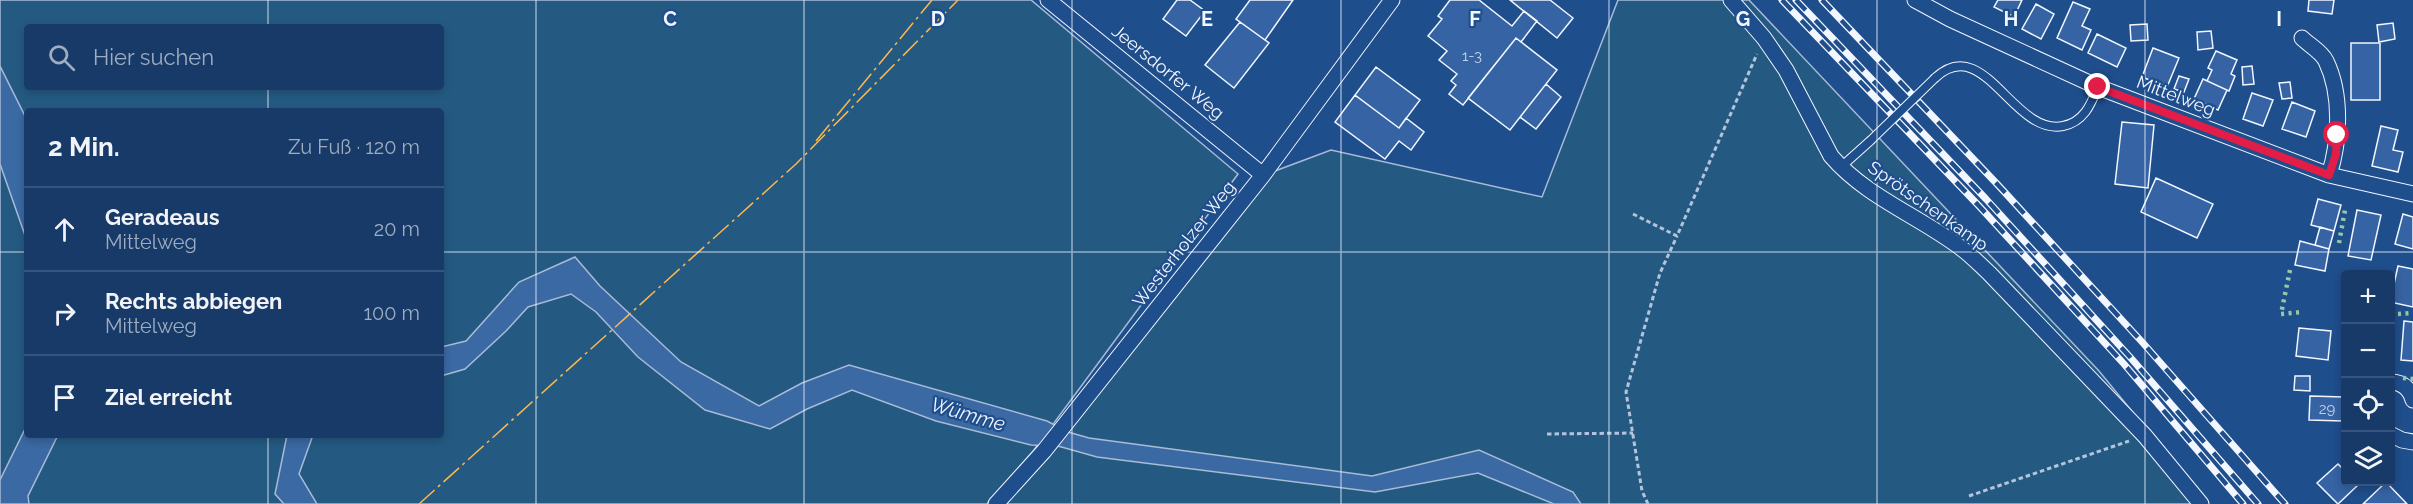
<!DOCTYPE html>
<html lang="de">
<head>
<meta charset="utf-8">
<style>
  :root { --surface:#173a69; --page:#244571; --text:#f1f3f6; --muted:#9eadc0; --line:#36547d }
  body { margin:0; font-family:Raleway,sans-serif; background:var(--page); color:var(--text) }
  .controls { position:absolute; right:18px; bottom:18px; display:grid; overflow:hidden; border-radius:6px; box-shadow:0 3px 9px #0003 }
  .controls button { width:54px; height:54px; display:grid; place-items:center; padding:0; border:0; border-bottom:2px solid var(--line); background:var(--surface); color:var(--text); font:30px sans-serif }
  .stop { position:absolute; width:18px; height:18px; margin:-14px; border:4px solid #e11d48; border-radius:50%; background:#fff }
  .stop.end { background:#e11d48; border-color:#fff; box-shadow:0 2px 6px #0008 }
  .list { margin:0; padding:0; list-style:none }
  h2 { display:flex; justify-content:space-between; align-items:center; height:78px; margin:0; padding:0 24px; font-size:26px }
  h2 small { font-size:20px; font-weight:400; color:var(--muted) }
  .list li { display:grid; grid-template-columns:39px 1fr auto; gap:18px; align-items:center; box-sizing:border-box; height:84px; padding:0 24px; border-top:2px solid var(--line) }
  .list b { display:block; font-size:22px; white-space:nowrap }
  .list p { margin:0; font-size:20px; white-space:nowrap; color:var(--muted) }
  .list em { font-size:20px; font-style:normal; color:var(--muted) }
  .icon { flex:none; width:33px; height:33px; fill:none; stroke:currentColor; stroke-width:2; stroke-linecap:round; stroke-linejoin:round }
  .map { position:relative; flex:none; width:2413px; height:504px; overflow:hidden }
  .search { position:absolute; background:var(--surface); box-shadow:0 3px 9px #0003; left:24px; top:24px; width:420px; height:66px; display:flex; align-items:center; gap:15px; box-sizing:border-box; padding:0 21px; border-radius:6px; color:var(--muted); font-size:22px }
  .panel { position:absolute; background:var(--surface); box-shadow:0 3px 9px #0003; left:24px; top:108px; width:420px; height:330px; border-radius:6px }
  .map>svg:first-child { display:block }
  .green { fill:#245a82; stroke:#a8bbd7; stroke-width:1.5; fill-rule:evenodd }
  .water { fill:#3b69a3; stroke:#a8bbd7; stroke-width:1.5 }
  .building { fill:#3563a3; stroke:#f2f6ff; stroke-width:1.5 }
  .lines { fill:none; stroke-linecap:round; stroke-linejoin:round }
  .lane-casing { stroke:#f2f6ff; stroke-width:10 }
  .street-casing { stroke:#f2f6ff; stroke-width:17 }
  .path { stroke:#b3c4dc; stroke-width:3; stroke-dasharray:4.5 3; stroke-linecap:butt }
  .lane { stroke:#1f4e8c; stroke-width:8 }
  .street { stroke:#1f4e8c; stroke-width:15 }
  .rail-casing { stroke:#f2f6ff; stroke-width:7 }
  .rail { stroke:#1f4e8c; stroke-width:4.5; stroke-dasharray:14; stroke-linecap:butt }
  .lane-bridge-casing { stroke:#f2f6ff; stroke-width:10; stroke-linecap:butt }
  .lane-bridge { stroke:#1f4e8c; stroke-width:8 }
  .hedge { stroke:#97c8a6; stroke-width:4.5; stroke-dasharray:3 4.5; stroke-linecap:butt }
  .power { stroke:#ffb74d; stroke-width:1.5; stroke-dasharray:21 4.5 3 4.5; stroke-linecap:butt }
  .route { stroke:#e11d48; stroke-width:8 }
  .grid { fill:none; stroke:#f2f6ff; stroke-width:1.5; stroke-opacity:0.55 }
  .labels { text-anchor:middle; stroke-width:4.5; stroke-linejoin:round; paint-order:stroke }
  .number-label { font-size:15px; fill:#c3d1e8 }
  .street-label { font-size:18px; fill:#f2f6ff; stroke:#1f4e8c }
  .water-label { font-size:20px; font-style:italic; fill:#f2f6ff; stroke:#1f4e8c }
  .grid-label { font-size:20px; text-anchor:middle; font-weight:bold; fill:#f2f6ff; stroke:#1f4e8c; stroke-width:4.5; stroke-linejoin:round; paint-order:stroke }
</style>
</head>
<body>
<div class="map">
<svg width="2413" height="504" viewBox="0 0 2413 504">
  <rect width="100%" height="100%" fill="#1f4e8c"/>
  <path class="green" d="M0,0H1031L1238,174L1034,450L987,504H0ZM27,27H441V87H27ZM27,111H441V435H27Z
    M1618,0H1749L2099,371L2208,504H1006L1058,446L1063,447L1073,434L1068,432L1275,171L1331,150L1542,197Z"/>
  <path class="water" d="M0,66L27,120V241L0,164Z
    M575,257L600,286L681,362L759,406L802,383L849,365L1047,421L1068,432L1089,438L1372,476L1479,450L1573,492L1581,504H1554L1478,473L1375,492L1097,457L1058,446L1031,445L936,421L852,390L807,409L770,429L705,410L638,357L596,312L571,294L528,307L506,331L465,369L441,376V347L466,341L519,282Z
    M27,425V435H58L28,496L29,504H0V480Z
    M287,435H313L299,474L317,504H284L275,494Z"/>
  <path class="building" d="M1177,0H1190L1205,11L1186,36L1163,19Z
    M1250,0H1293L1265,40L1236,19Z
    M1450,0H1479L1512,26L1524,11L1537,21L1521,42L1516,38L1463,105L1449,94L1456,85L1451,81L1457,74L1439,60L1447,51L1428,36L1442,19L1438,16Z
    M1510,0H1550L1573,18L1557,38Z
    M1998,0H2022L2014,17L1994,7Z
    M2309,0H2334L2332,14L2308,11Z
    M2073,2L2090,9L2082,26L2091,30L2082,50L2057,38Z
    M2036,4L2054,14L2041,39L2022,29Z
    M1240,22L1269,43L1234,88L1205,65Z
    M2393,23L2395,39L2379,42L2377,25Z
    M2147,24L2148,40L2131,41L2130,25Z
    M2211,31L2213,48L2198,50L2197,32Z
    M2097,34L2126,48L2117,67L2088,53Z
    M1516,38L1557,70L1510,130L1468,98Z
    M2351,43H2380V100H2351Z
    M2153,48L2179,58L2167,87L2142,77Z
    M2216,51L2237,60L2231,74L2235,76L2229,91L2207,81L2212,70L2208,68Z
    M2252,66L2254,84L2243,85L2242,67Z
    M1376,67L1420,100L1399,128L1355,95Z
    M2179,76L2189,79L2184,92L2174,89Z
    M2203,79L2227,90L2218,110L2194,99Z
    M2290,82L2292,98L2282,99L2279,83Z
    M1546,84L1561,97L1536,129L1520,117Z
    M2252,93L2273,100L2263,126L2243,119Z
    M1355,95L1399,128L1406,118L1424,132L1411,150L1399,141L1385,159L1335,122Z
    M2292,102L2315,111L2306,137L2282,129Z
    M2122,122L2154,125L2148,188L2115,184Z
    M2381,126L2398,130L2393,150L2403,152L2398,172L2372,166Z
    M2156,178L2213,204L2197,238L2141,212Z
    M2318,199L2341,205L2334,231L2311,225Z
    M2357,210L2381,215L2371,260L2348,256Z
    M2403,214L2413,217V249L2395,244Z
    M2320,227L2334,231L2329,249L2315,245Z
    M2300,241L2329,249L2325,271L2295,265Z
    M2398,266L2413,269V307L2390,302Z
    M2404,321L2413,322V361L2401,360Z
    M2299,328L2331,331L2328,360L2296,356Z
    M2295,376H2310V391L2294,390Z
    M2310,396L2344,397L2343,421L2309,420Z
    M2338,464L2346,472V482H2354L2358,485L2338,504L2317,483Z
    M2386,482L2407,504H2363Z"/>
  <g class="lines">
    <defs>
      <path id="lane" d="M1935,78C1984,32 2013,136 2063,126C2084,122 2091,104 2098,87
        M1841,167L1870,141"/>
      <path id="street" d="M1048,0L1263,175
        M1731,0L1764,38L1786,70L1831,156C1866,197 1919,216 1961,248C1971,255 1980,265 1989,273L2145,436L2201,504
        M1915,0L1950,19L2098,87L2329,175L2413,194
        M2302,38C2309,45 2322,52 2326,61C2342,94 2340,141 2329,175
        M2390,382C2403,382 2410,389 2413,400
        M2390,434L2402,440L2413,442
        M996,504L1044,451L1263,175L1392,0"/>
    </defs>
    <use href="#lane" class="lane-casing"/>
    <use href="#street" class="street-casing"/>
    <path class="path" d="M1633,214L1677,236L1757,54
      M1547,434L1633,433
      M1969,496L2129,441
      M1648,504L1642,491L1626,392L1660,273L1677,236"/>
    <use href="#lane" class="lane"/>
    <use href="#street" class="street"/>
    <defs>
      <path id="rail" d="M1782,0L1979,206L2124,364L2243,504
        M1796,0L1986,199L2130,357L2258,504
        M1822,0L1998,185L2143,343L2285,504"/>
    </defs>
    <use href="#rail" class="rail-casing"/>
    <use href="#rail" class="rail"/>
    <defs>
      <path id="lane-bridge" d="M1870,141L1935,78"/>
    </defs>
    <use href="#lane-bridge" class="lane-bridge-casing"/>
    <use href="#lane-bridge" class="lane-bridge"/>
    <path class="hedge" d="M2339,243L2345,210
      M2290,270L2281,314L2303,312
      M2398,314L2413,313
      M2403,378L2413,379"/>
    <path class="power" d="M816,141L932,0
      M419,504L796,164L958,0"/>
  </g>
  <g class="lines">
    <path class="route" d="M2098,87L2329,175L2336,154L2337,135"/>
  </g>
  <path class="grid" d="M268,0V27M536,0V504M804,0V504M1072,0V504M1341,0V504M1609,0V504M1877,0V504M2145,0V504M268,87V111M0,252H27M441,252H2413M268,435V504"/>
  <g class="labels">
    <g class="number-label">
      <text x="1472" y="61">1-3</text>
      <text x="2327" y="414">29</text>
    </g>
    <g class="street-label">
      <text transform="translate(1168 72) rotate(39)" y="6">Jeersdorfer Weg</text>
      <text transform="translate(2176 96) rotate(21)" y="6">Mittelweg</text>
      <text transform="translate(1928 206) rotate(35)" y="6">Sprötschenkamp</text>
      <text transform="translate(1184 244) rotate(-52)" y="6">Westerholzer Weg</text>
    </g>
    <g class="water-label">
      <text transform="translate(968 414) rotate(16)" y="7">Wümme</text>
    </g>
  </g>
  <g class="grid-label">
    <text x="670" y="26">C</text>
    <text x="938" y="26">D</text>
    <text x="1207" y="26">E</text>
    <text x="1475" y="26">F</text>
    <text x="1743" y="26">G</text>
    <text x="2011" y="26">H</text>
    <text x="2279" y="26">I</text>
  </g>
</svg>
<div class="controls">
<button>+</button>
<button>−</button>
<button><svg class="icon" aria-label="locate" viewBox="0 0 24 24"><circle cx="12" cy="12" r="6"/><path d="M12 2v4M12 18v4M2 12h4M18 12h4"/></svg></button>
<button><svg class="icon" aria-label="layers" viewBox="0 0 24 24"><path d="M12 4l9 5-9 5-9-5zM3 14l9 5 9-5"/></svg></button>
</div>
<div class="stop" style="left:2337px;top:135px"></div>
<div class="stop end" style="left:2098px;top:87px"></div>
<div class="search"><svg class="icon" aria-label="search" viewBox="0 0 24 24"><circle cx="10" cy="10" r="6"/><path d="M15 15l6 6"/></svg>Hier suchen</div>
<section class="panel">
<h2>2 Min.<small>Zu Fuß · 120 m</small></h2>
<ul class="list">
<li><svg class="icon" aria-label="ahead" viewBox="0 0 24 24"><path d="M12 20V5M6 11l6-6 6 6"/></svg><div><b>Geradeaus</b><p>Mittelweg</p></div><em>20 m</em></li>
<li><svg class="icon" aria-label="right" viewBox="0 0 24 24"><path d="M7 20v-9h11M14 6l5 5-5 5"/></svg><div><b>Rechts abbiegen</b><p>Mittelweg</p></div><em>100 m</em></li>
<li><svg class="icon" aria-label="arrive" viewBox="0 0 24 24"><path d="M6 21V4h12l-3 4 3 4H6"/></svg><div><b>Ziel erreicht</b></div></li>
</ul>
</section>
</div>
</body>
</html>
